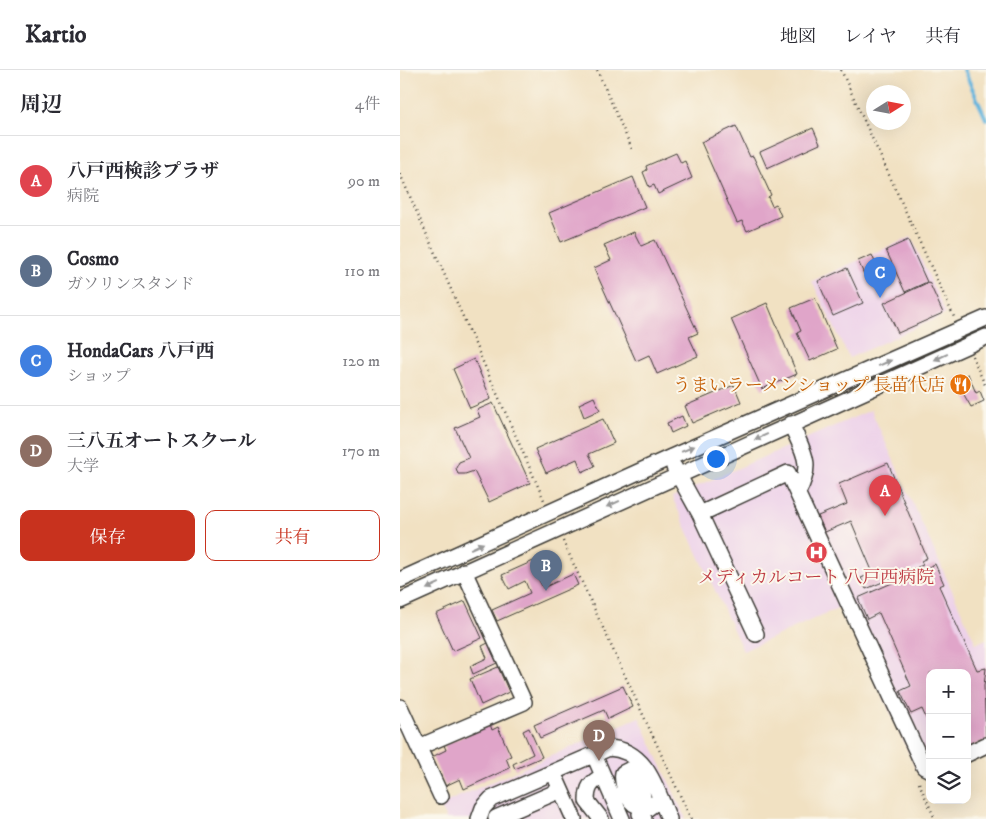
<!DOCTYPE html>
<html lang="ja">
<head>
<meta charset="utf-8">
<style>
  :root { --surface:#fff; --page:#f2f2f3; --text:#2b2b33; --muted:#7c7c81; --line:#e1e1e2; --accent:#c8321e }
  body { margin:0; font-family:"IM FELL DW Pica","Noto Serif JP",serif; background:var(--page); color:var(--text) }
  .controls { position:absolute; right:15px; bottom:15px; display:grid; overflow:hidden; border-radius:10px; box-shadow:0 5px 20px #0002 }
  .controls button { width:45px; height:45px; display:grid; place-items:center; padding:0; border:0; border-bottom:1px solid var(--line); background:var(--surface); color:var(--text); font:25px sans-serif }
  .compass { position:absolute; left:466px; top:15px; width:45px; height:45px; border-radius:50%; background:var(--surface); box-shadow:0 5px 20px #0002; rotate:79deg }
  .you { position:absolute; left:315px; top:388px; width:18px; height:18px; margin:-12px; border:4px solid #fff; border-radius:50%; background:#1a73e8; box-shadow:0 0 0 8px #1a73e833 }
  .badge { display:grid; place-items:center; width:32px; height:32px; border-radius:50%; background:var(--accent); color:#fff; font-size:16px; font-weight:700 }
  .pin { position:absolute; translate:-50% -41px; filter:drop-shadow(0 1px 2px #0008) }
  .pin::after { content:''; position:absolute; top:26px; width:18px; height:15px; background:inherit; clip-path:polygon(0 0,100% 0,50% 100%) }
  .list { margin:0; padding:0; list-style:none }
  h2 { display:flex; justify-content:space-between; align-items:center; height:65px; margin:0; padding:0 20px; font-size:21px }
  h2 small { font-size:16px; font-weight:400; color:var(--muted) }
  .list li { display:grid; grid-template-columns:32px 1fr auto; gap:15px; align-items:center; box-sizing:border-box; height:90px; padding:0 20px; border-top:1px solid var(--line) }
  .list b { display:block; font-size:19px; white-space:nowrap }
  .list p { margin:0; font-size:16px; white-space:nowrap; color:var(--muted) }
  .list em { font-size:16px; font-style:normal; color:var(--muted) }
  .actions { display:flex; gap:10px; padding:15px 20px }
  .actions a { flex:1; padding:11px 0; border:1px solid var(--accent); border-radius:10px; text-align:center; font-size:18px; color:var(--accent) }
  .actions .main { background:var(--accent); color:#fff }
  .icon { flex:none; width:28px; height:28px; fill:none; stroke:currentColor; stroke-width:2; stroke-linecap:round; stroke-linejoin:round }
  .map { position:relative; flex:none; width:586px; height:749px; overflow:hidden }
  header { display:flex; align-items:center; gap:30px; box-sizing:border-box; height:70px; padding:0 25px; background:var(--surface); border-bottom:1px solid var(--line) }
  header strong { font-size:24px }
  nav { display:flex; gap:28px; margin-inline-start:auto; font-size:18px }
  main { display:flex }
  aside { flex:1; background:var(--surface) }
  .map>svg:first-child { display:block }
  .built { fill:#edd1e9 }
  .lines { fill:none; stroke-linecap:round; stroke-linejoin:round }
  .stream { stroke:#61b4dd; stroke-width:4 }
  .building { fill:#e0a5c9 }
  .minor-casing { stroke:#3c3a35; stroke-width:18 }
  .path { stroke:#3c3a35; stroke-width:2.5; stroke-dasharray:1 4; stroke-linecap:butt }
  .minor { stroke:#fff; stroke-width:15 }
  .oneway { fill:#999 }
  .labels { text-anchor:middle; stroke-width:4; stroke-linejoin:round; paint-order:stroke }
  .food-label { font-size:18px; fill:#c56008; stroke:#fbf7ec; text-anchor:end }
  .health-label { font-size:18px; fill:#be3a42; stroke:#fbf7ec }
</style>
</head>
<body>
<header>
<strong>Kartio</strong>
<nav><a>地図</a><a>レイヤ</a><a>共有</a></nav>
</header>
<main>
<aside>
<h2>周辺<small>4件</small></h2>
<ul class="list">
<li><span class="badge" style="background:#e0444e">A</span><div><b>八戸西検診プラザ</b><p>病院</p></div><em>90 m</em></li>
<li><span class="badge" style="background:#5c6f8a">B</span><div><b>Cosmo</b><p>ガソリンスタンド</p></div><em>110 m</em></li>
<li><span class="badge" style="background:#3f7fe0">C</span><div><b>HondaCars 八戸西</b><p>ショップ</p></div><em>120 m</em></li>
<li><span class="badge" style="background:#8d6e63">D</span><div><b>三八五オートスクール</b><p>大学</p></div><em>170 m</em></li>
</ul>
<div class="actions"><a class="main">保存</a><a>共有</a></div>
</aside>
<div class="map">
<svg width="586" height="749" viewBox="0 0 586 749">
  <rect width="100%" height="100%" fill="#fbf7ec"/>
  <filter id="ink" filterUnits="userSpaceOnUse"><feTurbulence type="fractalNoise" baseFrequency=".02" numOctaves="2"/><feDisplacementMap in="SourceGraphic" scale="10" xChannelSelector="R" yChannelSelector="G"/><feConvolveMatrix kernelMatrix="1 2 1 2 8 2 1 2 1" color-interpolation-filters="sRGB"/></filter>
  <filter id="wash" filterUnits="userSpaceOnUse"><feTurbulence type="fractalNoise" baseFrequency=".0096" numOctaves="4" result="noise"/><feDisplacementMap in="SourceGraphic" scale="20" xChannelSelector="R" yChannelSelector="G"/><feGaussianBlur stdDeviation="1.12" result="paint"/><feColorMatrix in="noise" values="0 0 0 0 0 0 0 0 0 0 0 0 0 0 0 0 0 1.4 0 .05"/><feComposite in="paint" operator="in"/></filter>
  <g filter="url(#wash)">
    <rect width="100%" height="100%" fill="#f1e1c2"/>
    <path class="built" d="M511,167L546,244L449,288L412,211Z
      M471,340L576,574L586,569V682L567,603H530V707L525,709L519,705L442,536L343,581L272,427Z
      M239,647L286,749H46L40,735Z"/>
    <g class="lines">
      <path class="stream" d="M564,0L586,49"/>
    </g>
    <g id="blocks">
      <path class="building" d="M336,56L350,87L353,86L371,125L368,127L372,136L376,134L381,146L347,161L342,151L337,153L301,72Z
        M413,58L420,74L367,98L360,82Z
        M276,83L281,93L285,91L292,108L258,124L254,115L249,117L243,102L247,100L246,96Z
        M233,107L245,137L161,172L149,143Z
        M234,162L241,176L255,170L298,263L289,267L298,286L257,304L249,285L236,291L194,198L211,190L204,175Z
        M508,170L527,212L505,222L486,180Z
        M472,185L477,197L464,204L458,191Z
        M447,198L463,233L433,246L418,211Z
        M529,212L543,243L498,263L484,233Z
        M415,228L437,279L410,291L397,263L401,261L391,238Z
        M367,233L397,304L362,319L331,249Z
        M74,289L91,329L70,338L53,299Z
        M568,304L576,323L580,321L584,331L571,337L555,309Z
        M334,315L341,332L292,353L285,336Z
        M194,327L200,340L184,347L179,334Z
        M93,333L130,413L89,432L74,401L65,404H58L56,398L59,392L69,388L55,358L80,347L77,340Z
        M282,346L286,356L271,363L267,353Z
        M203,349L214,373L189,384L195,396L182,402L177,389L146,403L135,379Z
        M488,393L527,488L521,491L523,495L466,519L461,508L473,503L451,451L425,462L418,446L447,434L439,414Z
        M149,484L155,498L137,506L143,518L173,504L178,515L97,551L92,540L130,523L125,511L109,519L102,505Z
        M535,494L544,514L539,516L577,600L586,598L584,616L586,670L567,679V603H530V657L522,639L511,644L500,621L511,616L479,543L467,549L458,528Z
        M65,531L82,568L53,581L36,544Z
        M88,573L97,593L73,604L70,596L87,588L82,576Z
        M98,597L109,622L81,635L70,609Z
        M223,616L233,637L208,649L204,640L140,668L134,655Z
        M90,654L92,660L98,657L111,686L106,688L110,698L64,719L60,709L45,716L32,687L46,680L44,675Z
        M129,658L142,687L115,699L113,694L133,684L123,661Z"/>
    </g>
  </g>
  <g filter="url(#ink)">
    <use href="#blocks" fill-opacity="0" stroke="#3c3a35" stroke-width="1"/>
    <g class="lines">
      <defs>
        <path id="minor" d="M391,354C403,382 414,393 398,422
          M274,397L300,444L356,564
          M300,444L388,403L524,697L530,700
          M0,510L269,388L586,248
          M0,531L586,267
          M0,637L41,726
          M19,677L124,632L64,501
          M567,684L586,675
          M194,685L222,749
          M229,700C236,707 244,721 243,731L236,735C228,732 221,712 223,703Z
          M157,711L174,749
          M96,748L161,720
          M79,749L83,738L91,729L209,678C247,680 256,719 269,749
          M201,749L187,731C187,717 191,712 203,706
          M244,749L240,744L255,733"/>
      </defs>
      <use href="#minor" class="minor-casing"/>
      <path class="path" d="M197,0L232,79
        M441,0L554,247
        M0,104L144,430
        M572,286L586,317
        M163,471L291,749
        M519,713L535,749"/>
      <use href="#minor" class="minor"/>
    </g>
    <defs><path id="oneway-solid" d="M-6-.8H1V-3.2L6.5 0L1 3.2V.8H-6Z" transform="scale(1.25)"/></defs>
    <g class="oneway">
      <use href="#oneway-solid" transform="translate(541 287) rotate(156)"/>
      <use href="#oneway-solid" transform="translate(485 293) rotate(-24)"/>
      <use href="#oneway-solid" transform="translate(361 367) rotate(156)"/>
      <use href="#oneway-solid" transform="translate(288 379) rotate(-23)"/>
      <use href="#oneway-solid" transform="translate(213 434) rotate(156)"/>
      <use href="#oneway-solid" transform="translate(77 476) rotate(-24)"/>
      <use href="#oneway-solid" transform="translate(33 516) rotate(155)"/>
    </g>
  </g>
  <defs>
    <symbol id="restaurant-disc" viewBox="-11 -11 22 22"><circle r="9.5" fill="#e8710a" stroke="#fbf7ec"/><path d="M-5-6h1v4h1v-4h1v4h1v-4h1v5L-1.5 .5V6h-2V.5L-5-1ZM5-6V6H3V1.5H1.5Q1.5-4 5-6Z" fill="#fff"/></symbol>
    <symbol id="hospital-disc" viewBox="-11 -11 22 22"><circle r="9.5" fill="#e0444e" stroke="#fbf7ec"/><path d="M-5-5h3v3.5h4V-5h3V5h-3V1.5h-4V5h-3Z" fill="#fff"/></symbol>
  </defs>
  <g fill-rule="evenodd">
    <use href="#restaurant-disc" x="548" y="302" width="25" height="25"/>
    <use href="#hospital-disc" x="404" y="470" width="25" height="25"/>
  </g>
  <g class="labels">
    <g class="food-label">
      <text x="545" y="321">うまいラーメンショップ 長苗代店</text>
    </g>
    <g class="health-label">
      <text x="416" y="513">メディカルコート 八戸西病院</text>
    </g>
  </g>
</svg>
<div class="controls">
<button>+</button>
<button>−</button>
<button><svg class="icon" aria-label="layers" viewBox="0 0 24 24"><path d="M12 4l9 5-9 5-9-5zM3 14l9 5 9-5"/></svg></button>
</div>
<svg class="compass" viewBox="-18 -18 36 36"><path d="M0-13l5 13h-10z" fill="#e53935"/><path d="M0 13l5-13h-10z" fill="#7c7c81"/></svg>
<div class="you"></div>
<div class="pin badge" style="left:485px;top:446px;background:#e0444e">A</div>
<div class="pin badge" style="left:146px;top:521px;background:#5c6f8a">B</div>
<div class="pin badge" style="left:480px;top:228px;background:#3f7fe0">C</div>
<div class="pin badge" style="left:199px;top:691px;background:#8d6e63">D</div>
</div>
</main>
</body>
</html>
